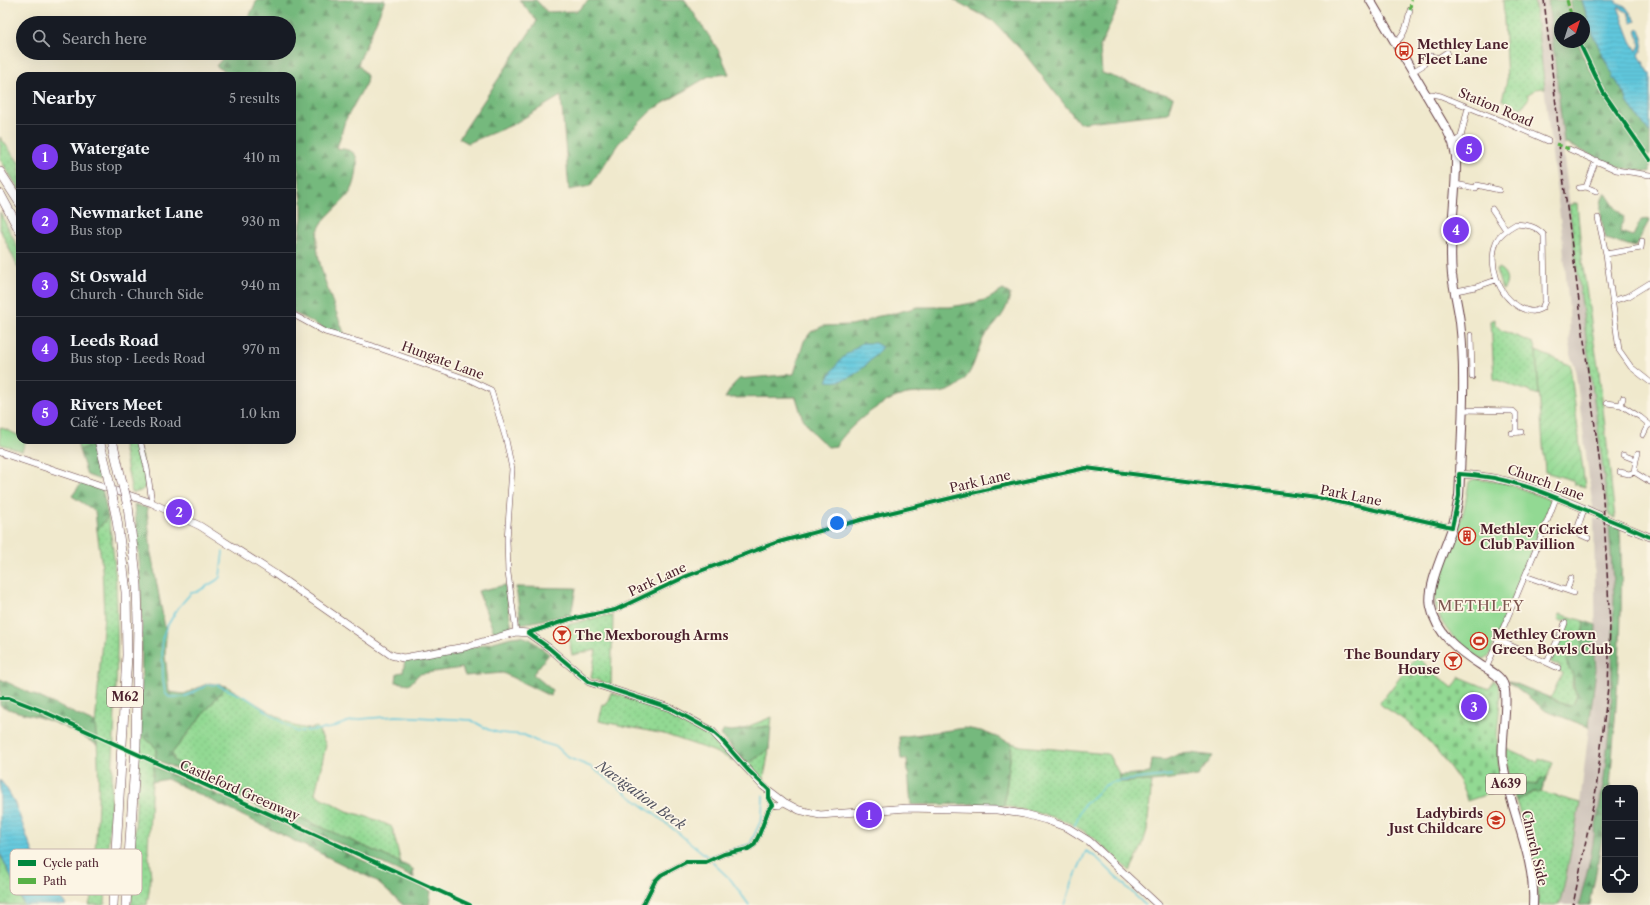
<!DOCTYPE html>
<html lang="en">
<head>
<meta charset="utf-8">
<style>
  :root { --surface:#171b24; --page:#20242c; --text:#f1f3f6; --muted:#9ea1a6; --line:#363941; --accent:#7c3aed }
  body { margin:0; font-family:"Libre Caslon Text",serif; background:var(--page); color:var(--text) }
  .controls { position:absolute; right:12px; bottom:12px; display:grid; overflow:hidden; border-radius:8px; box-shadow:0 4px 16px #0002 }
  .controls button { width:36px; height:36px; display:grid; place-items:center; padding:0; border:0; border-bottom:1px solid var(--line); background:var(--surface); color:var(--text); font:20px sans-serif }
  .compass { position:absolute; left:1554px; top:12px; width:36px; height:36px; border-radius:50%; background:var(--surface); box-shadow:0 4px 16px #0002; rotate:39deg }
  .you { position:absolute; left:837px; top:523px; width:14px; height:14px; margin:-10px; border:3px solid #fff; border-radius:50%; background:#1a73e8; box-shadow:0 0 0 6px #1a73e833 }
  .badge { display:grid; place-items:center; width:26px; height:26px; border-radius:50%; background:var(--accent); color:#fff; font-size:13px; font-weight:700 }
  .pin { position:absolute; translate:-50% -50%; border:2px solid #fff; box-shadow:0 1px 4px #0006 }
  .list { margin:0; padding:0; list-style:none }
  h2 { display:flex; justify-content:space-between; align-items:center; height:52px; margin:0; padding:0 16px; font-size:17px }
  h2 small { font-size:13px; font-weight:400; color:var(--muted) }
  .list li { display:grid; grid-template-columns:26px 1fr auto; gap:12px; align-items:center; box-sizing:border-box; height:64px; padding:0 16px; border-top:1px solid var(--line) }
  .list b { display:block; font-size:15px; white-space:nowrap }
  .list p { margin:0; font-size:13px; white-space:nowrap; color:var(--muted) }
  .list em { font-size:13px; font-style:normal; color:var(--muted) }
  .icon { flex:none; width:22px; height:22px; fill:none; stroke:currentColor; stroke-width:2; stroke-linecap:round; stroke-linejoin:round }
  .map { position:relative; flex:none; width:1650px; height:905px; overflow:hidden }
  .search { position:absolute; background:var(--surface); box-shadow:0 4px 16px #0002; left:16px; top:16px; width:280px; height:44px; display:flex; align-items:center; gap:10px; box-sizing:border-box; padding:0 14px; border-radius:22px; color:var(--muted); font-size:15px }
  .panel { position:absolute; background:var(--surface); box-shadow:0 4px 16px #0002; left:16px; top:72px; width:280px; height:372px; border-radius:12px }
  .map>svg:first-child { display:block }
  .industrial { fill:#cdc2b9 }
  .grass { fill:url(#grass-dots); stroke:#6e7c5f }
  .forest { fill:url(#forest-firs); stroke:#606c54 }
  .cemetery { fill:url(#cemetery-stones); stroke:#6e7c5f }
  .park { fill:#92d993; stroke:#6e7c5f }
  .garden { fill:url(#garden-furrows); stroke:#6e7c5f }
  .water { fill:url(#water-rules); stroke:#557484 }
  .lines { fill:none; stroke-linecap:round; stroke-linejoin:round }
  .stream { stroke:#60c8dd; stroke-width:1.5 }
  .street-casing { stroke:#633d43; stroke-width:6 }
  .secondary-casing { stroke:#633d43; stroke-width:8 }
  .primary-casing { stroke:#633d43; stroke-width:10 }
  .highway-casing { stroke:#633d43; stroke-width:10 }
  .street { stroke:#fff; stroke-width:5 }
  .secondary { stroke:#fff; stroke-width:7 }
  .primary { stroke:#fff; stroke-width:8 }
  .highway { stroke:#fff; stroke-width:9 }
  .rail { stroke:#4a1f2b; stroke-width:1.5; stroke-dasharray:6 3; stroke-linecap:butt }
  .highway-bridge-casing { stroke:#633d43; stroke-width:10; stroke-linecap:butt }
  .highway-bridge { stroke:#fff; stroke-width:9 }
  .quiet { stroke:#57b146; stroke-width:3; stroke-dasharray:6 3; stroke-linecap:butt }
  .cycleway-casing { stroke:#fcf5e5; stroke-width:6 }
  .cycleway { stroke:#00873e; stroke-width:4 }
  .labels { text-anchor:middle; stroke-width:3.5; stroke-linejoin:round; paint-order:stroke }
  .shield { fill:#fcf5e5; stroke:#7f5f63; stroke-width:1 }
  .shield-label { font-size:12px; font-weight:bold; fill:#4a1f2b }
  .poi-label { font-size:13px; font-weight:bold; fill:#4a1f2b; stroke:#fcf5e5; text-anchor:start }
  .street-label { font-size:13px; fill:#4a1f2b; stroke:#fcf5e5 }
  .water-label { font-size:14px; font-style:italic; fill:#515260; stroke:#fcf5e5 }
  .quarter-label { font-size:15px; letter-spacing:1px; fill:#7d5550; stroke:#fcf5e5 }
  .key { fill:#fcf5e5; stroke:#c7b5ad; stroke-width:1 }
  .key-label { font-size:11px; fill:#4a1f2b }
</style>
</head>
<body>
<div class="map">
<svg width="1650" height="905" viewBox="0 0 1650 905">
  <defs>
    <pattern id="grass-dots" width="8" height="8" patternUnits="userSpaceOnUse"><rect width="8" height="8" fill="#92d993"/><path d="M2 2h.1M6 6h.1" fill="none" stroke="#7fba7f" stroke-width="1.8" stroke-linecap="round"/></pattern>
    <pattern id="forest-firs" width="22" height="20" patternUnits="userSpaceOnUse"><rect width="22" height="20" fill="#75b97d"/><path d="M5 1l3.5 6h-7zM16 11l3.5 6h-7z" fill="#629667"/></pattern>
    <pattern id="cemetery-stones" width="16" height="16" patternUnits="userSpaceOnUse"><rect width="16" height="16" fill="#92d993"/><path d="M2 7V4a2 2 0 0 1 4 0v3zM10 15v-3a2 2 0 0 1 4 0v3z" fill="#7fba7f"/></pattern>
    <pattern id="garden-furrows" width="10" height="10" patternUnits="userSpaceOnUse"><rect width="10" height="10" fill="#92d993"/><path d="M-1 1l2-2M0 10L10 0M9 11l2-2" fill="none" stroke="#7fba7f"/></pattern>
    <pattern id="water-rules" width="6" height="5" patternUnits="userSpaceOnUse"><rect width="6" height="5" fill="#60c8dd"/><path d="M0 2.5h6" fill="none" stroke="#55abbe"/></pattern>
  </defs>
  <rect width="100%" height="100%" fill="#fcf5e5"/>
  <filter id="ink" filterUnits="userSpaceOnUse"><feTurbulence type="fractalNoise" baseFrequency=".025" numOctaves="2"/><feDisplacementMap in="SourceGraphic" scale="8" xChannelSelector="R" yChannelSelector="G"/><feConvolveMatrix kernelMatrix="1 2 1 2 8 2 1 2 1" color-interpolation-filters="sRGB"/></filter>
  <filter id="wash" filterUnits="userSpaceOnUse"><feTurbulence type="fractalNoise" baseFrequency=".012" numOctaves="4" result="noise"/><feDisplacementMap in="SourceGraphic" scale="16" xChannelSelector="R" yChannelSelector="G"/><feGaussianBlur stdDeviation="0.9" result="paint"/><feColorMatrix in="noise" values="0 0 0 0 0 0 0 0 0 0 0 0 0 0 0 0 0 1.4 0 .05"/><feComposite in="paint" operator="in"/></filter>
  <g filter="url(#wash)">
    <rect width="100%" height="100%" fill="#f0e9cd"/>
    <path class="industrial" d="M1534,0H1548L1564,143L1565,150L1563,151L1609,516L1606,513V524H1609L1614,598L1611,712L1604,779L1591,855L1579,905H1559L1565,881L1580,803L1596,669L1594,518L1599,520V510L1593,509L1575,367L1570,355L1569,310L1562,233L1551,146V144H1554L1552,143L1550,137Z"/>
    <path class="grass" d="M1503,0H1534L1545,88L1536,89L1527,95L1529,98L1521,108L1502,100L1507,80Z
      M0,137L20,164V191L0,159Z
      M1577,203L1582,260L1594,342L1599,372L1615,518L1609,516L1569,205Z
      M0,212L20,252V272L0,229Z
      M1498,268C1507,272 1509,281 1504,289H1502L1496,269Z
      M1495,319V324L1501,330L1533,343L1536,351L1539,395L1494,379L1491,321Z
      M77,440H90L92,446L79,450Z
      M122,440H130L134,446L138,445C140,453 150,482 144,488C141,492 137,492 132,493Z
      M108,517C120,581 118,647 115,711C113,776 108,840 105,905H89L92,894C95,841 103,780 95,727L104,615L102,567L97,530Z
      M1560,614L1584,621L1581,650L1574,655L1567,665L1573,675L1572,687L1577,695L1574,703L1570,706L1551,698L1562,673L1559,671L1560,666L1551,662V660L1568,622L1566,619L1562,621L1558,619Z
      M603,616H613L611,685L591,678L596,650L572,655L567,625Z
      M226,686L294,726L309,729L317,727L326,745L315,794L347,811L377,820L392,827L401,863L174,761L172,753Z
      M611,693L661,707L710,733L735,760L734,761L713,751L664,734L599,721L603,704L606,705Z
      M772,717L771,726L739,730Z
      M140,733L158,749L155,759L152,782L148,848L151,877L147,905H131Z
      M1012,743L1021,746L1108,754L1120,775V782L1152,781L1147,830L1142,847L1130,871C1113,856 1096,837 1075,826C1054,815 1028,811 1004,806Z
      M1506,748L1537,762L1539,758L1553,763L1546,779L1541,778L1537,785L1510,782L1506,757Z
      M769,749L764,778L766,784L740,757L749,763Z
      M1534,792H1541L1580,803L1565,881L1559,905H1538C1539,869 1527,835 1516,801Z
      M0,853L24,905H0Z"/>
    <path class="forest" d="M257,0H385L358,64L367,76L366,83L345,121L337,148C350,150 359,151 357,168C356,176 355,186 349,194C340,207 318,219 317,237C315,264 336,309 345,336L324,329L314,323L292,312V278L302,217V202L292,123V76H233L216,66L227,53H289V23H246Z
      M519,0H536L547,12L577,11L589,0H685L719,51L729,74L709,76L652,110L618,144L590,186L569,190L561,96L512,125L468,143L459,138L537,21Z
      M954,0H1121L1100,47L1102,73L1173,97L1168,113L1079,123L1024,53L993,21Z
      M1548,0H1567L1571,18H1560V42H1578L1585,60L1612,107L1650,162V172L1621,168L1564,143Z
      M1570,0H1582C1591,35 1607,66 1626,97L1627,102L1650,133V155L1648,156C1623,119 1598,84 1580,42H1584V18H1573Z
      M1605,192L1615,207L1624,217L1620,232L1633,236L1641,220L1650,219L1635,247L1606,239C1602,223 1597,207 1605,192Z
      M1003,290L1010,294C1008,308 1001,318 992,328C990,331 986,334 984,337C976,352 975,369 963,381C942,402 922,388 900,396C877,403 849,426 836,446L828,447L814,434L802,417L796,397L725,398L734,384L739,379L794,374L804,341L811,332L823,326L851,325L865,322L874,317L891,314L918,307H950L973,303L988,299Z
      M92,446L100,480L87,475L79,450Z
      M82,482L102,488L108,517L97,530L95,511L72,496Z
      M134,504L147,508L151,553L166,633L165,655L169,692L184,694L209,683L226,686L172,753L174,761L401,863L413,869L414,878L155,759L157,749L140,733C143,656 143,580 134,504Z
      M1609,524L1620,529C1625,615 1616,702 1610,788H1605V823L1590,905H1579L1591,855L1604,779L1611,712L1614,598Z
      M505,585L512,629L495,635L478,591Z
      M516,587L576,588L571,615L521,624Z
      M1584,621L1596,625L1595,658L1596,669L1589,727L1546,711L1507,680L1570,706L1574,703L1577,695C1572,686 1574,686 1573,676C1572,669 1566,669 1567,659L1581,650Z
      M521,636L530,639L549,654L533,674L552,690L550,696L503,673L465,676L462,668L419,674L410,684L396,682L397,673L403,672L405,660L483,645L511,637Z
      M0,679L95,723L97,745C79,734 61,724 41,718C26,713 15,713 0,705Z
      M771,726L769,749L749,763L740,757L721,735L724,730L731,731Z
      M965,728L981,731L1012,743L1004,806L974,804L911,805L907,759H901L899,737Z
      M1192,753L1213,756L1198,776L1152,781L1120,782V775L1150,773L1152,759L1165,760L1179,754Z
      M154,766L431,891L429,905H403L375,880L167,779L152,782Z
      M1541,778L1546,779L1541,792H1533L1516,801L1510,782L1537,785Z"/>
    <path class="cemetery" d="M1417,656L1433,672L1453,688L1460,677L1489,689L1494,680L1499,686L1501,693L1497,734L1499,770L1503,789L1467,801C1464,787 1456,776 1448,765C1426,735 1411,723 1379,704Z"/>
    <path class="park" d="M0,427L20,436V440H26L22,451L0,444Z
      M1474,479L1506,483L1548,499L1551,503L1489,656L1484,659C1472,656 1462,647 1454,638C1445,628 1436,615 1435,600C1434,578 1455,535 1463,513C1466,502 1467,493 1469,482Z"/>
    <path class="garden" d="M1536,351L1570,365L1585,487L1574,484L1575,481L1545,472Z"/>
    <path class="water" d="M1582,0H1616V3L1626,7L1636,21L1632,23L1628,13L1619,7H1618L1631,41L1637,51L1640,45L1636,30L1640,29C1642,38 1645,46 1639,55L1650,74V133L1627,102L1626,97L1615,79L1613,80L1611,78L1613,76L1593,35Z
      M862,343H875L882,347C868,364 850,385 827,381C837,361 844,355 862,343Z
      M0,780C17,799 21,824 31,847C39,869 51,887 66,905H24L0,853Z"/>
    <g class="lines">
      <path class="stream" d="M223,552L220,577L217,580L197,592L191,593L178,608L166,628L162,639L163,679L165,693L169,697H184L209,684L217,685L247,698L297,732L331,728L347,722L361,719L396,716L471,720L489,730L500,733L524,735L536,741L557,747L569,758L591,767L662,820L708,857L750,844L762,818L763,795
        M1074,827L1082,807L1104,786L1112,782L1172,775
        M712,862L731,880L749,905
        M1065,905L1073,881L1086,851L1097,858L1145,905"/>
    </g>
  </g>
  <g filter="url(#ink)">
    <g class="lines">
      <defs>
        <path id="street" d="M1395,43C1406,35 1407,23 1410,10
          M1412,72L1422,66L1428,57L1431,56L1438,58L1447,52
          M1427,97L1432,94L1441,96L1493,117L1548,141
          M1453,143L1461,137L1468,107
          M1569,149L1616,170L1650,175
          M1455,184L1476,188L1477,185L1499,190
          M1586,187L1596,191
          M1579,188L1586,187L1596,160
          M1492,209L1506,230
          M1598,218L1606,254L1619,350L1631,367L1650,382
          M1516,224C1528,225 1536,226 1544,235L1545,301L1542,308C1540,309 1536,311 1534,311C1529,312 1523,309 1519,307C1498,295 1488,265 1496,242C1499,234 1509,228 1516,224Z
          M1606,254L1641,248L1642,241
          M1456,291L1476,287L1496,280
          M1612,301L1629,296L1650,283
          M292,314L325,332L373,346L470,380L491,390L506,440L512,469L507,540L508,573L516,632
          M1471,335L1472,377
          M1607,403L1621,405L1640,417L1650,425
          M1621,405L1623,398
          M1463,410L1513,411L1516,414V433
          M1512,433L1521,432
          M1643,435L1648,425
          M140,440L147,468L152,503
          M1623,455L1636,460L1634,472L1650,482
          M1636,460L1638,453
          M1620,472L1629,474L1634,472
          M1584,509L1577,530L1579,534L1588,538
          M1525,576L1574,593
          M1567,590L1571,578
          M528,633L570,619L615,610L687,576L775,543L868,518L993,488L1086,468L1325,499L1452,527
          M1499,640L1558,668
          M1547,663C1552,649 1560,637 1565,623
          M1486,669L1542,535L1556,498
          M773,805L779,806L784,802
          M643,905L655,881L661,875L686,862H706L724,854L748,849L754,845L759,835L768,811L773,805L769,798V790"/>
        <path id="secondary" d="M0,452L152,503L200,526L275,574L391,655L403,658L465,647L516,632L528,633L549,648L589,682L670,708L712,731L763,786L784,802L799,810L820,815L907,808L997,810L1024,814L1046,820L1068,828L1089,841L1158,905
          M1459,474C1510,476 1553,495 1599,515
          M1606,519L1650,537"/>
        <path id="primary" d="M1370,0L1447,130L1453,143L1456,156C1457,196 1448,235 1452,275C1454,291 1458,306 1460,322C1465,365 1463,409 1461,453C1460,467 1460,482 1459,496C1457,507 1455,518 1452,528C1446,548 1426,586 1431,607C1436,634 1460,652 1482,666C1489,670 1499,675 1503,683C1510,696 1500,743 1503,762C1509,810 1536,856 1533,905"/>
        <path id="highway" d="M0,172L20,203
          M0,194L20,231
          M99,440L106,467
          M112,440L120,474
          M113,905L127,655L126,592L117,520L113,501
          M126,905L136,747L138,622L137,585L128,506"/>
      </defs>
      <use href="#street" class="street-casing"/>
      <use href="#secondary" class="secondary-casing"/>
      <use href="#primary" class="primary-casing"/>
      <use href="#highway" class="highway-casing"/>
      <use href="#street" class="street"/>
      <use href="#secondary" class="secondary"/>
      <use href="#primary" class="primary"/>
      <use href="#highway" class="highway"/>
      <path class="rail" d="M1544,0L1557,114L1559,145L1602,481L1610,625L1608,687L1596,790L1573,905"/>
      <defs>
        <path id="highway-bridge" d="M106,467L113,501
          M120,474L128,506"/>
      </defs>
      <use href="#highway-bridge" class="highway-bridge-casing"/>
      <use href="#highway-bridge" class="highway-bridge"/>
      <path class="quiet" d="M1567,0L1572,18
        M1410,10L1411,0
        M1556,144L1569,149"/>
      <defs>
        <path id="cycleway" d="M1579,42L1603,92L1650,160
          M528,633L570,619L615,610L687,576L775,543L868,518L993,488L1086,468L1325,499L1452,527L1459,496V474C1513,476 1557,498 1605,518C1620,524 1635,530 1650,537
          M528,633L549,648L589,682L670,708L712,731L720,738L748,770L769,790V798L773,805L768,811L759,835L754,845L748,849L724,854L706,862H686L661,875L655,881L643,905
          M0,698H9L40,710L470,905"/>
      </defs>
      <use href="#cycleway" class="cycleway-casing"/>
      <use href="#cycleway" class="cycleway"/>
    </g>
  </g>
  <defs>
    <symbol id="bus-ring" viewBox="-11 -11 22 22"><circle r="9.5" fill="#fcf5e5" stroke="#c8321e" stroke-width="1.5"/><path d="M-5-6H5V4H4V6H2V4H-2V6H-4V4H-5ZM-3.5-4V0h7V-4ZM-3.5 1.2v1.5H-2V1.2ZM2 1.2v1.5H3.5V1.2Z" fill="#c8321e"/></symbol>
    <symbol id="building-ring" viewBox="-11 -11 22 22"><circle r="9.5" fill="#fcf5e5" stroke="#c8321e" stroke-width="1.5"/><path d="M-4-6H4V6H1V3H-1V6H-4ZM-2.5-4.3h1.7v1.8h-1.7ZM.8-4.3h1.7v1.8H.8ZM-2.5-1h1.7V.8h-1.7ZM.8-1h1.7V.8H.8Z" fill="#c8321e"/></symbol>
    <symbol id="bar-ring" viewBox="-11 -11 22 22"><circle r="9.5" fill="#fcf5e5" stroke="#c8321e" stroke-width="1.5"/><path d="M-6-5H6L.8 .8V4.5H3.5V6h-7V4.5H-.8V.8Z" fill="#c8321e"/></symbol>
    <symbol id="stadium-ring" viewBox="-11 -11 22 22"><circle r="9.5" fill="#fcf5e5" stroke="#c8321e" stroke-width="1.5"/><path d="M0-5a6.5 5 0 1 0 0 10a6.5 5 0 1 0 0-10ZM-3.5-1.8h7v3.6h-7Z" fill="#c8321e"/></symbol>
    <symbol id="school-ring" viewBox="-11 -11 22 22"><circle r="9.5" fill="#fcf5e5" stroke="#c8321e" stroke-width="1.5"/><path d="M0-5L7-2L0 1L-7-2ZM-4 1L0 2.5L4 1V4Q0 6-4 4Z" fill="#c8321e"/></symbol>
  </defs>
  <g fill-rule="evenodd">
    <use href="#bus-ring" x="1394" y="41" width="20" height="20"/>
    <use href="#building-ring" x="1457" y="526" width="20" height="20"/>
    <use href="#bar-ring" x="552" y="625" width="20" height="20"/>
    <use href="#stadium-ring" x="1469" y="631" width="20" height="20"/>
    <use href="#bar-ring" x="1443" y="651" width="20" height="20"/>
    <use href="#school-ring" x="1486" y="810" width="20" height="20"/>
  </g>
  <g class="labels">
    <g class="shield">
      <rect x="107" y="687" width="36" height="20" rx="3"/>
      <rect x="1486" y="774" width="40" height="20" rx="3"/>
    </g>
    <g class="shield-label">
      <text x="125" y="701">M62</text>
      <text x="1506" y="788">A639</text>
    </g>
    <g class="poi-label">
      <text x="1417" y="49">Methley Lane<tspan x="1417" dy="15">Fleet Lane</tspan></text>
      <text x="1480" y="534">Methley Cricket<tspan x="1480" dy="15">Club Pavillion</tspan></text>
      <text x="1492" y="639">Methley Crown<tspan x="1492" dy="15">Green Bowls Club</tspan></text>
      <text x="575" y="640">The Mexborough Arms</text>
      <text x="1440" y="659" text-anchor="end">The Boundary<tspan x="1440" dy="15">House</tspan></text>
      <text x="1483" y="818" text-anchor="end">Ladybirds<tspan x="1483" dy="15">Just Childcare</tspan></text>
    </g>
    <g class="street-label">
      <text transform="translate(1496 107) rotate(23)" y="5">Station Road</text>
      <text transform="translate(443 360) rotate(20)" y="5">Hungate Lane</text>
      <text transform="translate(980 481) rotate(-13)" y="5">Park Lane</text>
      <text transform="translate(1546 482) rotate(20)" y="5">Church Lane</text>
      <text transform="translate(1351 495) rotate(11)" y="5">Park Lane</text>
      <text transform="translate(657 579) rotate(-25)" y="5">Park Lane</text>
      <text transform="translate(240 790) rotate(24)" y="5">Castleford Greenway</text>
      <text transform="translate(1535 848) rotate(77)" y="5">Church Side</text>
    </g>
    <g class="water-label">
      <text transform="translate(641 795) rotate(36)" y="5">Navigation Beck</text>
    </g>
    <g class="quarter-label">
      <text x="1481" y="611">METHLEY</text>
    </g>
  </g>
  <rect x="10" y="849" width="132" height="46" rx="6" class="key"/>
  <rect x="18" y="860" width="18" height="6" fill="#00873e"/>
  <rect x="18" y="878" width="18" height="6" fill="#57b146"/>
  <g class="key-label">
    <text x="43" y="867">Cycle path</text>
    <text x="43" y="885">Path</text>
  </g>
</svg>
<div class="controls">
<button>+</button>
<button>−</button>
<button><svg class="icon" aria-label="locate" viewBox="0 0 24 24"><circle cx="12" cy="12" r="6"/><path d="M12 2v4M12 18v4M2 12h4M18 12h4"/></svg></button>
</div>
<svg class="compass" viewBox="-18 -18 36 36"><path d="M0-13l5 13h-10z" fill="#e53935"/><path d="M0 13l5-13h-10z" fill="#9ea1a6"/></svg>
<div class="you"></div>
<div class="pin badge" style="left:869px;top:815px">1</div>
<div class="pin badge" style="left:179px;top:512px">2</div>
<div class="pin badge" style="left:1474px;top:707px">3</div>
<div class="pin badge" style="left:1456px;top:230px">4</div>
<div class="pin badge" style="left:1469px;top:149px">5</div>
<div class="search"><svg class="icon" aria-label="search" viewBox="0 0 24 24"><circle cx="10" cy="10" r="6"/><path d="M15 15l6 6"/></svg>Search here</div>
<section class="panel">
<h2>Nearby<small>5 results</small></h2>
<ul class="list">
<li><span class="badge">1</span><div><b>Watergate</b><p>Bus stop</p></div><em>410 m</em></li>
<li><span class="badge">2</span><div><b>Newmarket Lane</b><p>Bus stop</p></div><em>930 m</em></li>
<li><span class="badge">3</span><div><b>St Oswald</b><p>Church · Church Side</p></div><em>940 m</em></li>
<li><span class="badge">4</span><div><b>Leeds Road</b><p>Bus stop · Leeds Road</p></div><em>970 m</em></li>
<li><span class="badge">5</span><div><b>Rivers Meet</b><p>Café · Leeds Road</p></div><em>1.0 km</em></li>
</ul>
</section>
</div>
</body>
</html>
